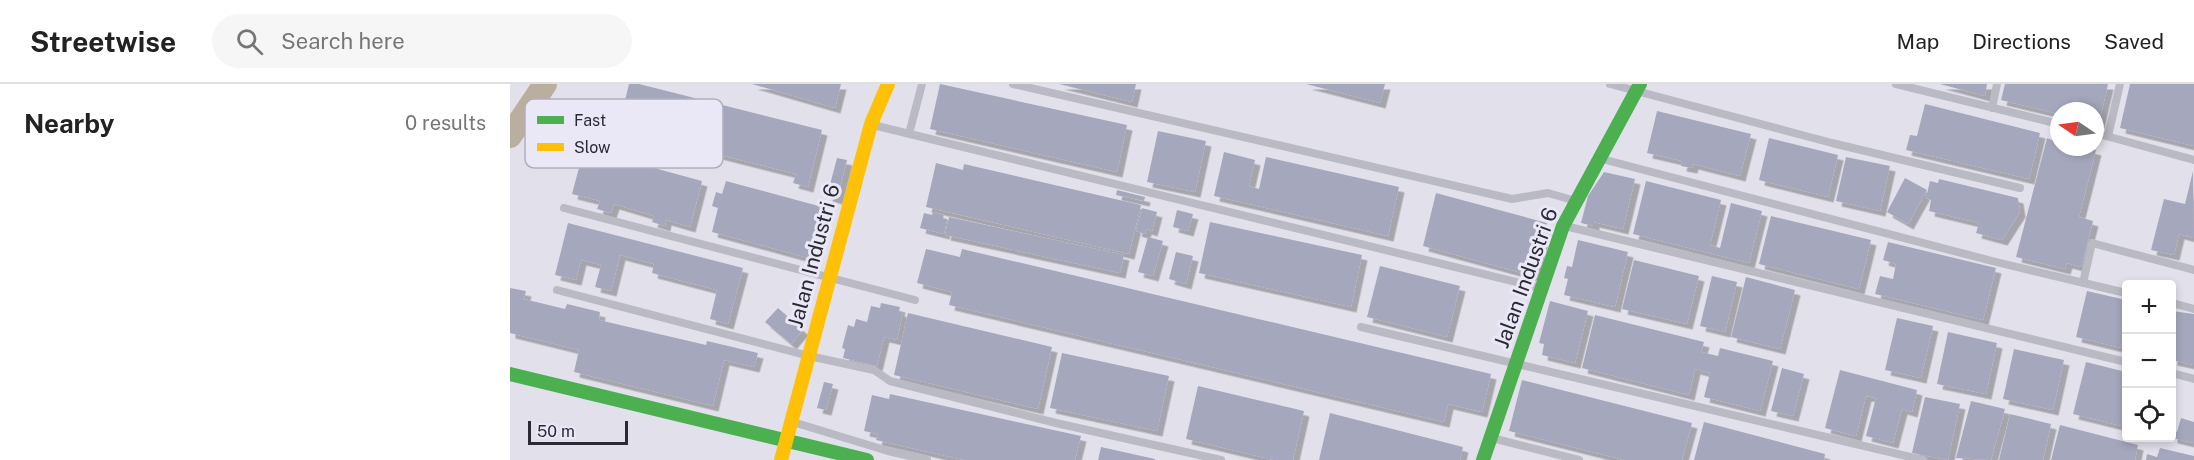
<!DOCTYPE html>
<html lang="en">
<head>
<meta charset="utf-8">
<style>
  :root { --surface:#fff; --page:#f6f6f6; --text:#222; --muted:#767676; --line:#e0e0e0 }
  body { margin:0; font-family:"Public Sans",sans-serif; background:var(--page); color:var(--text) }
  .controls { position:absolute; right:18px; bottom:18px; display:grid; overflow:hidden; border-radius:6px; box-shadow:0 3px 9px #0003 }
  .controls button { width:54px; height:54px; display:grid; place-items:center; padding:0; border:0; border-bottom:2px solid var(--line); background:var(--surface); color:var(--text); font:30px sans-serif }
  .compass { position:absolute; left:1540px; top:18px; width:54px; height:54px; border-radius:50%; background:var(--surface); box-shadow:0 3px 9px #0003; rotate:283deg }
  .scale { position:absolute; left:18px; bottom:15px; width:100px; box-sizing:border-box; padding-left:6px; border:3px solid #292a34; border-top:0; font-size:16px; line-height:21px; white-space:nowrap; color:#292a34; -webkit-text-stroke:4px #eae8f7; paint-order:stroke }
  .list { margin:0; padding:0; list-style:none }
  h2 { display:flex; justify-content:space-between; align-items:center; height:78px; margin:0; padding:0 24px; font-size:26px }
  h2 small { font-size:20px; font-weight:400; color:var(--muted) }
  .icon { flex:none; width:33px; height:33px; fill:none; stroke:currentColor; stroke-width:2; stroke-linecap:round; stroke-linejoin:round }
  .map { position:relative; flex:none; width:1684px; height:376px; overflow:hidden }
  header { display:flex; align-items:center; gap:36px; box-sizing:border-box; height:84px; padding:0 30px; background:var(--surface); border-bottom:2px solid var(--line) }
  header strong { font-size:28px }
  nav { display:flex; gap:33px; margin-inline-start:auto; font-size:21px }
  .search { width:420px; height:54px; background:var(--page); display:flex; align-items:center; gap:15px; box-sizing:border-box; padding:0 21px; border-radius:33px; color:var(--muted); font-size:22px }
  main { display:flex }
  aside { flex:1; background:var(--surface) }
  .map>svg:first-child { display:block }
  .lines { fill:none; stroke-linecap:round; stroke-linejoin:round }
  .river { stroke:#baaf9f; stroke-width:24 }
  .building { fill:#a5a8bd; filter:url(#shadow) }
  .lane { stroke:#babac4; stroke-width:8 }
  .fast { stroke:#4caf50; stroke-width:14 }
  .slow { stroke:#ffc107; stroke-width:14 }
  .labels { text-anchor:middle; stroke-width:6; stroke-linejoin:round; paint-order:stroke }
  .street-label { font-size:21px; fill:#292a34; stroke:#eae8f7 }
  .key { fill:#eae8f7; stroke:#b0afbc; stroke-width:1.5 }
  .key-label { font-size:16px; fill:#292a34 }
</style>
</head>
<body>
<header>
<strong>Streetwise</strong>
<div class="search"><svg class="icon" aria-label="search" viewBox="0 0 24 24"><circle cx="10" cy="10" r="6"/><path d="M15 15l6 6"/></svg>Search here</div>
<nav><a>Map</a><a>Directions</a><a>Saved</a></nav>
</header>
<main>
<aside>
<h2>Nearby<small>0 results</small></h2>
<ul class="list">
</ul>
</aside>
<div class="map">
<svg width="1684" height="376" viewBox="0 0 1684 376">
  <defs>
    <filter id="shadow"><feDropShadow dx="5.5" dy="5.5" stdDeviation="0" flood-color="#0004"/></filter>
  </defs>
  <rect width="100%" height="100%" fill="#e2e1eb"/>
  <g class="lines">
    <path class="river" d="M0,52L35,0"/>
  </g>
  <path class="building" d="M119,0H129L312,46L298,103L283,99L286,90L108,45Z
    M242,0H331L325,24Z
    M430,0L617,41L607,88L420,45Z
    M549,0H626L622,18Z
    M796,0H875L870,19Z
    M1430,0H1477L1475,12Z
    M1495,0H1598L1589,39L1585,38V27H1549V30L1491,16Z
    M1620,0H1684V62L1610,44Z
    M1415,20L1530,49L1519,95L1396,66L1400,51L1407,52Z
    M1147,27L1241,50L1230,92L1183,80L1182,84L1171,82L1172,77L1137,69Z
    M1544,44L1549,45V63H1573L1586,66L1569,133L1583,137L1571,183L1557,179L1555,185L1506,173L1537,54L1542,56Z
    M648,47L696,57L685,108L637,98Z
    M1259,54L1328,71L1318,113L1249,96Z
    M74,65L192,97L180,143L156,136L155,142L142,138L144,132L104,120L101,129L87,125L90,117L62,110Z
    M714,68L745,76L739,102L749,105L756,73L889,103L878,152L704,112Z
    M1336,73L1380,82L1370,127L1326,117Z
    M327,74L337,76L327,115L317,112Z
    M426,79L453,86L454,80L631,121L619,170L416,123Z
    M1683,87L1684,154L1669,150L1664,171L1641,166L1654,115L1675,120Z
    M1094,88L1125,95L1113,145L1084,138V142L1071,139L1078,112Z
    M1395,94L1417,106L1398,140L1377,128Z
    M1429,95L1508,114L1510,128L1492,156L1466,149L1469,139L1419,127L1421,116L1416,114L1420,97L1428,99Z
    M216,97L316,124L302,175L202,148L208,124L202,122L206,108L212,110Z
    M1136,97L1211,116L1200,161L1210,164L1221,119L1252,127L1239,179L1123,150Z
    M607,106L635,113L634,117L606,111Z
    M926,109L1037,139L1023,192L913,162Z
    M632,124L647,128L642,147L636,145L635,150L626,147Z
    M667,126L683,130L678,147L663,143Z
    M423,128L434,131L433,134L437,135L434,150L410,144L414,129L422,131Z
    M1261,132L1361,156L1349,205L1249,180Z
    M439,133L614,171L610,189L435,151Z
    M700,138L852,171L841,223L689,189Z
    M58,139L233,184L218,240L200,235L207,206L142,189L144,180L110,171L101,207L85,203L91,181L71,176L66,196L45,191Z
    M638,153L653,157L643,192L628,188Z
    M1068,156L1118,168L1105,223L1054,211L1058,195L1054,194L1057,182L1062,183Z
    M1378,158L1486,184L1473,236L1365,210L1370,192L1383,195L1386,180L1373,176Z
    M416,165L450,173L452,165L981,290L972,328L938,320L934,338L439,221L442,208L407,199Z
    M666,168L683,172L676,200L659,195Z
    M1124,176L1189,192L1177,240L1112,225Z
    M870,182L950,202L937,253L857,233Z
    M1202,192L1227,198L1215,248L1190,242Z
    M1236,193L1285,206L1270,265L1221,253Z
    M0,204L16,207L14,215L55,225L57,220L90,228L89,236L196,261L197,257L248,269L244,283L214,276L203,322L64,288L69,266L0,249Z
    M1577,207L1616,216V265L1566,253Z
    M1040,217L1078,227L1065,279L1032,271L1034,260L1029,259Z
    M371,219L390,223L389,227L393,228L387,256L374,253L367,282L333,274L335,265L332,264L338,241L344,243L346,235L357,238L361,222L370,224Z
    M268,224L293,246L281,260L255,238Z
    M1662,227L1684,230V281L1662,276Z
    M398,229L542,263L528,325L384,291Z
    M1085,231L1194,258L1191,268L1208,272L1210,264L1263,277L1250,327L1194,313L1200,289L1185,285L1179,311L1072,284Z
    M1387,234L1423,242L1411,294L1375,286Z
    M1438,248L1487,259L1476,310L1427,300Z
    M1504,265L1554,276L1543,326L1493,315Z
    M552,269L659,292L647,347L540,324Z
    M1576,278L1616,288V343L1563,330Z
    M1272,284L1294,290L1283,332L1261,327Z
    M1330,286L1407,306L1402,328L1392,325L1383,359L1356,352L1366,314L1356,312L1346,352L1315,344Z
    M1012,296L1182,339L1172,376H1114L999,347Z
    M314,298L323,300L316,326L307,324Z
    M688,302L794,327L783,376H764L676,355Z
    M380,310L571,352L565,376H454L366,356L368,350L354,347L362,311L379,315Z
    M1415,313L1450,320L1438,376L1402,369Z
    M1461,317L1495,325L1481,376L1446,374Z
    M820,329L953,363L950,376H809Z
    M1500,330L1541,340L1533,376H1489Z
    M1671,334L1684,338V359L1662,354V346L1667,348Z
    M1194,338L1315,370L1314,376H1184Z
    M1550,341L1628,361L1625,376H1541Z
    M591,363L645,375V376H588Z
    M1650,364L1684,372V376H1636L1637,370L1647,373Z"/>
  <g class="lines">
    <path class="lane" d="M503,0L1002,115L1038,109L1066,117
      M1100,0L1322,59L1510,104
      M1386,0L1549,40
      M1482,24L1487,0
      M363,41L1031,204
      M1585,49L1684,76
      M399,50L412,0
      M1598,52L1610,0
      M1092,75L1482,177L1616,209
      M54,124L405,216
      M1055,142L1616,278
      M1573,199L1582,159L1684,186
      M47,206L299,272L364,286L380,297L546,339L711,376
      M1662,219L1684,225
      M851,243L1413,376
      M1662,289L1684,295
      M283,338L378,367L417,376
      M982,354L1069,376"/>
    <path class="fast" d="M0,290L357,376
      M973,376L1053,142L1130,0"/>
    <path class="slow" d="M271,376L361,40L378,0"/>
  </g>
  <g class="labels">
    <g class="street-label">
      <text transform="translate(304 172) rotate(-75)" y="7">Jalan Industri 6</text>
      <text transform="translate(1016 194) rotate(-70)" y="7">Jalan Industri 6</text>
    </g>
  </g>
  <rect x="15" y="15" width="198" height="69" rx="9" class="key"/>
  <rect x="27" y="32" width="27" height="8" fill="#4caf50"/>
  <rect x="27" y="59" width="27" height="8" fill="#ffc107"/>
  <g class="key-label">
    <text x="64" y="42">Fast</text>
    <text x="64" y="69">Slow</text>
  </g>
</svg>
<div class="controls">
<button>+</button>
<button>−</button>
<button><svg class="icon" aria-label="locate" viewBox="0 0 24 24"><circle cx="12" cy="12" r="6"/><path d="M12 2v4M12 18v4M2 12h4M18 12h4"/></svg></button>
</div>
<svg class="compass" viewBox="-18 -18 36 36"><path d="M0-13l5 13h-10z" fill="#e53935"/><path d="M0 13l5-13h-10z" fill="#767676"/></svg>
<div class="scale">50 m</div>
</div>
</main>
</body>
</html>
